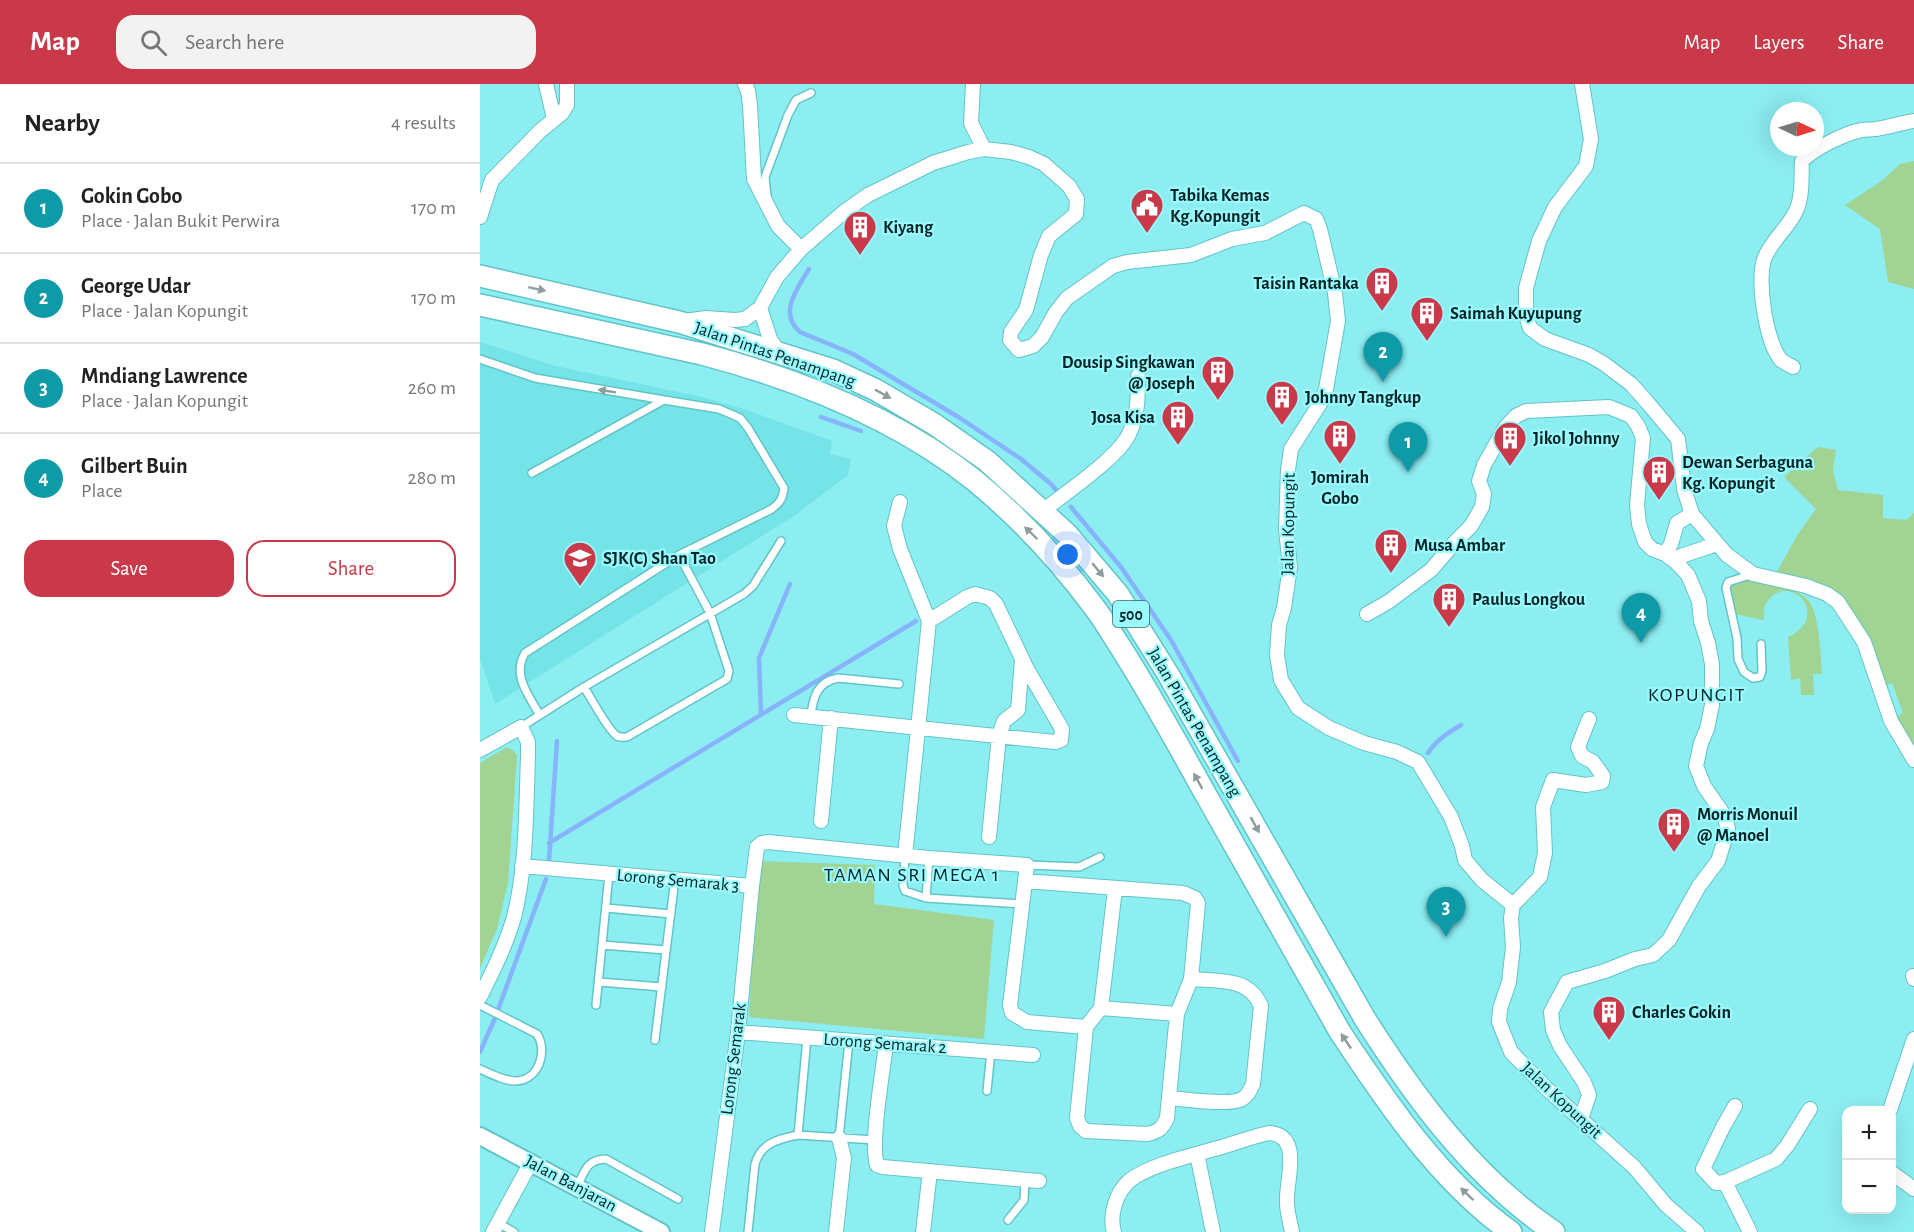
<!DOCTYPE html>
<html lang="en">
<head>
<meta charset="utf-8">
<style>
  :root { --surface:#fff; --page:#f2f2f2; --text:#222; --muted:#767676; --line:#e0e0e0; --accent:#c93949 }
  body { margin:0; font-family:"Alegreya Sans",sans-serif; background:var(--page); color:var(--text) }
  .controls { position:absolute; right:18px; bottom:18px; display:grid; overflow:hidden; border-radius:12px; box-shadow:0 6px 24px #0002 }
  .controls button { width:54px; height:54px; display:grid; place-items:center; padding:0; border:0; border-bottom:2px solid var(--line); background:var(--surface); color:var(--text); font:30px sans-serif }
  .compass { position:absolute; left:1290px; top:18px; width:54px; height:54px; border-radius:50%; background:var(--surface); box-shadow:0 6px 24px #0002; rotate:94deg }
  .you { position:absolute; left:588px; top:471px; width:21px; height:21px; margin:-15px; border:4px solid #fff; border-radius:50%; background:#1a73e8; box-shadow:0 0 0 9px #1a73e833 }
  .badge { display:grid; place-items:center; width:39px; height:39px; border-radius:50%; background:var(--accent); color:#fff; font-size:20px; font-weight:700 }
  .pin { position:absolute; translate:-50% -50px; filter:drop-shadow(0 2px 3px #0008) }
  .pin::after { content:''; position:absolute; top:32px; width:21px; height:18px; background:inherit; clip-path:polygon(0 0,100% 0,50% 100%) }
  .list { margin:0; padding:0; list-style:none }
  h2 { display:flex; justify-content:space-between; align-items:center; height:78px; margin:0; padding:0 24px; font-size:26px }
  h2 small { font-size:20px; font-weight:400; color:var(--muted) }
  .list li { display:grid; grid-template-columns:39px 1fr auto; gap:18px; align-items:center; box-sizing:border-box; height:90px; padding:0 24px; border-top:2px solid var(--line) }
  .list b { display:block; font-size:22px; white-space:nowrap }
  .list p { margin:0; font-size:20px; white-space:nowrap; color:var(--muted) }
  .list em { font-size:20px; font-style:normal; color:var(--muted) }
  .actions { display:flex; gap:12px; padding:18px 24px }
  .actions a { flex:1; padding:14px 0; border:2px solid var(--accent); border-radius:18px; text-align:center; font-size:21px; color:var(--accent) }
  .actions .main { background:var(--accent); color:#fff }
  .icon { flex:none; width:33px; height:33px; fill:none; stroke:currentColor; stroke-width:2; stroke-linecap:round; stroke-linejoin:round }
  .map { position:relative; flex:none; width:1434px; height:1148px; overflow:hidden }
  header { display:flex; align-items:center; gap:36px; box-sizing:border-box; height:84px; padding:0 30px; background:var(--accent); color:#fff }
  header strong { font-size:28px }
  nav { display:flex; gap:33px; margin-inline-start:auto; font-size:21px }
  .search { width:420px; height:54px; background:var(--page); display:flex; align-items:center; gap:15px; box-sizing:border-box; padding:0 21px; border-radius:18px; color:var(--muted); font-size:22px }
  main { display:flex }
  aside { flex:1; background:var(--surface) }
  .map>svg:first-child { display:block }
  .built { fill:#75e4e8 }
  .green { fill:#a1d392 }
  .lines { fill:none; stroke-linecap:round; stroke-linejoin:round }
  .stream { stroke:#86b3f9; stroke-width:4.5 }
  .service-casing { stroke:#62c4c8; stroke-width:10 }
  .minor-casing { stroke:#62c4c8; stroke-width:16 }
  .tertiary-casing { stroke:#62c4c8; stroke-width:20 }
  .primary-casing { stroke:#62c4c8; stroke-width:24 }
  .service { stroke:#fff; stroke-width:7 }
  .minor { stroke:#fff; stroke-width:14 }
  .tertiary { stroke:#fff; stroke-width:16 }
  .primary { stroke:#fff; stroke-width:21 }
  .oneway { fill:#8e9c9d }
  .labels { text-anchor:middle; stroke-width:4.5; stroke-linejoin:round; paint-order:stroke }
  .shield { fill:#9afbff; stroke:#316467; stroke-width:1.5 }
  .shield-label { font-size:16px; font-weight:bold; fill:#042426 }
  .poi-label { font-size:18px; font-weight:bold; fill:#042426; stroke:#9afbff; text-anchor:start }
  .street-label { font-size:18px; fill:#042426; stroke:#9afbff }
  .neighbourhood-label { font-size:20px; letter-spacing:1.5px; fill:#042426; stroke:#9afbff }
</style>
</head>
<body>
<header>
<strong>Map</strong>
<div class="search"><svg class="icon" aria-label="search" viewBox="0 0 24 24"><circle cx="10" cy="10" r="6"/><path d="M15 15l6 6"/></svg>Search here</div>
<nav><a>Map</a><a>Layers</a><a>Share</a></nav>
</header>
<main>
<aside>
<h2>Nearby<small>4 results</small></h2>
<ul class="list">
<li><span class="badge" style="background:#0f9aa8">1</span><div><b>Gokin Gobo</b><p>Place · Jalan Bukit Perwira</p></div><em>170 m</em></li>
<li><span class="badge" style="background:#0f9aa8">2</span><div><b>George Udar</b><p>Place · Jalan Kopungit</p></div><em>170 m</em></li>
<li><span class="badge" style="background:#0f9aa8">3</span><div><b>Mndiang Lawrence</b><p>Place · Jalan Kopungit</p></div><em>260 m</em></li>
<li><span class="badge" style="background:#0f9aa8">4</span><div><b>Gilbert Buin</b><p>Place</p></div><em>280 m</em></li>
</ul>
<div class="actions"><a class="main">Save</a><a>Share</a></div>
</aside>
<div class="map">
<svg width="1434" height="1148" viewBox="0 0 1434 1148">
  <rect width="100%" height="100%" fill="#8deef2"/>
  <path class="built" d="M0,258L76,282L222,313L264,325L352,357L350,370L371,375L368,391L314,432L15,620L0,575Z"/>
  <path class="green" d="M1434,77V205L1408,198L1400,145L1365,121L1403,96L1420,80Z
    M1338,363L1356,366L1353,386L1358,406L1403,411V434L1426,436L1434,429V668L1415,634L1423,629L1412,599L1406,602L1372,530L1295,491L1318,450L1336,425L1304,393Z
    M1261,495C1282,497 1312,500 1328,516C1339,527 1341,574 1342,590H1333L1334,611H1321L1320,594L1311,596L1308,553C1351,533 1313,490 1290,514C1284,520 1283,527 1284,536L1254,530L1250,510V500Z
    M27,663L34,667L37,672L28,799L17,845L0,884V679Z
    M277,777L395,781L394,820L514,836L504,955L269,933Z"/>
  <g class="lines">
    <path class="stream" d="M329,185C317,205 298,229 320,248L373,270L480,334L541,375L571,400L581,412
      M341,333L381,347
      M591,423L641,483L691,556L758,677
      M281,630L279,574L310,500
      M948,669C956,656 968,649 981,641
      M69,759L436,537
      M69,777L77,657
      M0,968L15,934L66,795"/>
    <defs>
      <path id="service" d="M287,112L285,93L308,31L316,16L331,9
        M0,275L55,294L184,316
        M52,389L184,316L239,325L260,334L268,344L304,404C303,415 299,420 290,426L199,471L45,569C32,591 48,610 59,630
        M1273,490L1248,498L1246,504L1257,554L1258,575L1264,588L1273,594L1280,593L1282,587L1281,560
        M104,603C111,614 128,646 137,652C141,654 142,653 147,653L247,595L249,587L230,529L199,471
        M331,632C333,613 337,598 358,594L419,600
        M41,643L104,603L264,510L273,502L301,457
        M425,772L423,801L425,807L446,814
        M449,774L446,814L542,820
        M547,781L599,783L620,773
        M126,824L191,830
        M122,861L186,866
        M119,898L182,903
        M0,921L57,950C68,967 59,996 36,997C24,997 11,990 0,985
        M116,921L129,790
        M175,956L195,795
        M507,1007L511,967
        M318,1051L395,1056
        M359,1054L369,957
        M97,1102C106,1086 106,1076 126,1075L198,1115
        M528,1136L544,1116L545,1096
        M18,1139L34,1148
        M268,1148L275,1080C281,1059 298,1055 318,1051L327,954"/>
      <path id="minor" d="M66,0L74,35
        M265,0L268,7L270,21L274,95L298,142L321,165
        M493,0L491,39L504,65
        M1102,0L1111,55L1106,82L1075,123L1059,157L1046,204V231L1050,244L1065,255L1109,271L1123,279L1151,300L1167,318L1198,355L1204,405L1212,430L1247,471L1273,490L1326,502L1347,510L1358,518L1384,558L1411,637L1434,676
        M0,133L12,96L60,47L82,29L87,21V0
        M280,224L290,255L300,270
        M204,237L226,234L255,236L265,235L280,224L297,193L321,165L365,127L388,111L453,79L488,68L504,65L531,68L549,73L564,80L589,102L597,115L596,130L569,152L561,171L546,226L531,248L530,256L539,266L553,262L562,253L576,228L587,214L633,182L647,178L711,171L752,155L785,149L824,129L836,135L840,145L855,209L858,237L846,305L841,318L811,365L808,386L806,445L810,483L804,524L799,541L797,571L801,596L818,624L849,644L884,659L917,668L938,678L971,733L982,762L985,776L1002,796L1033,821L1031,834L1033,863L1029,898L1020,925L1019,938L1031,968L1067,1005L1154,1083L1186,1121L1217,1148
        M1313,283C1310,281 1304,279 1301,276C1286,259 1276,194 1285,173C1292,156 1308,144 1316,127C1323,112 1321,93 1322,77C1333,65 1365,49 1382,46C1386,45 1391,46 1396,45C1409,43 1421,39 1434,37
        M420,418L414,442L420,465L449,537
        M563,427C585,409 638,374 649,350C658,332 658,312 658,292
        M1196,478L1198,473L1237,460
        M887,530L908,518L951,486L974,459L991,442L1002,423L1004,410L999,397L1004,381L1025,344L1036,332L1046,327L1129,323L1151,332L1158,342L1163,354L1157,421L1159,440L1165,458L1172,465L1185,470
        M314,631L575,658L581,656L582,645L547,585L516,520L510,514L495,510L487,513L449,537L425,772
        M0,666L41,643L48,658V672C46,725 47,781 34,833C26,861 13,887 0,913
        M341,737L351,634
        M509,753L519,652L524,637L538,626L542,576
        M42,782L272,802L277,763L282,759L288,758L449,774L547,781L530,921L532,929L547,938L606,943
        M545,797L703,809L715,814L718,819L711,895L697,930L621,924L606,943L597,1034L600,1042L606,1047L667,1050C678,1048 682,1045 687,1034L697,930
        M1033,821L1060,793L1065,769L1063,723L1073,696L1106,701L1122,698L1123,692L1113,678L1102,672L1098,663L1109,635
        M1433,892L1434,895
        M621,924L635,805
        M258,948L553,971
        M406,960C403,987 390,1059 397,1081L403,1083L559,1097
        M689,1014C704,1015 750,1022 762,1015C768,1012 770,1006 773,1000L781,922C769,893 738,897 711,895
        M1410,1026L1434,955
        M1101,1035L1109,1011L1104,998L1080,962L1073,946L1071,928L1087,898L1125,887L1155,875L1173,871L1189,856L1219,802L1238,777L1248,745L1244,731L1224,702L1216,682L1221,659L1227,645L1232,621V580L1228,559L1221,537L1219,517L1208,491L1196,478L1185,470L1191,460L1197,439L1212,430
        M717,1070L733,1148
        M1412,1089L1434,1105
        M1245,1098L1236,1099L1223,1085L1243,1043L1255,1022
        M13,1148L51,1078
        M232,1148L258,948L272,802
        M356,1148L364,1074L359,1054
        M443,1148L450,1087
        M634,1148C629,1131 636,1109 649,1097C670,1080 718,1070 745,1062C759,1058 774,1052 789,1049C822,1051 807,1094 807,1114C806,1125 810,1137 812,1148
        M1270,1148L1245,1098L1296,1075L1307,1062L1330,1025"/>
      <path id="tertiary" d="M0,1052L181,1148"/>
      <path id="primary" d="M0,192L199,238L353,286L396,306L454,340L507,377L587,450L638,510L688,590L885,935C936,1015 994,1094 1074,1148
        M0,221L222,270C317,295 416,334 494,396C539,433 579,476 614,523C624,536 632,550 641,564C671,611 698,661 726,711C770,790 815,869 860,948C907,1019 960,1098 1031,1148"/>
    </defs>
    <use href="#service" class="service-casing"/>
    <use href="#minor" class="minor-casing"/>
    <use href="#tertiary" class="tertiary-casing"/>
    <use href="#primary" class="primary-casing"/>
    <use href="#service" class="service"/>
    <use href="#minor" class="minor"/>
    <use href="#tertiary" class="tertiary"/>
    <use href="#primary" class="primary"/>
  </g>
  <defs><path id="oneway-solid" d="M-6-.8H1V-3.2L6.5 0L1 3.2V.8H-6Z" transform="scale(1.5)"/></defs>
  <g class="oneway">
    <use href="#oneway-solid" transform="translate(57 205) rotate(12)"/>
    <use href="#oneway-solid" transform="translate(127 307) rotate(-171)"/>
    <use href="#oneway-solid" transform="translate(403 310) rotate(29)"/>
    <use href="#oneway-solid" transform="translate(551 449) rotate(-136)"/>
    <use href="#oneway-solid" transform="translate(618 486) rotate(50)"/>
    <use href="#oneway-solid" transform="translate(718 697) rotate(-119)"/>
    <use href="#oneway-solid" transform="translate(775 741) rotate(61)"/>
    <use href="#oneway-solid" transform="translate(866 957) rotate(-124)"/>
    <use href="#oneway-solid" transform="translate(987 1110) rotate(-136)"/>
  </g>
  <defs>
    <symbol id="civic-pin" viewBox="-11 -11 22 30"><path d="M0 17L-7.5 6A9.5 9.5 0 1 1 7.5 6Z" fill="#c93949" stroke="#9afbff"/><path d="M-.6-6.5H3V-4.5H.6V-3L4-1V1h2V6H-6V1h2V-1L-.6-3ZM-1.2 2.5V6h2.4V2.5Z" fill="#fff"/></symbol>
    <symbol id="building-pin" viewBox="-11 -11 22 30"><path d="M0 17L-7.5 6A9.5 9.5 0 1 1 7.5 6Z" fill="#c93949" stroke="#9afbff"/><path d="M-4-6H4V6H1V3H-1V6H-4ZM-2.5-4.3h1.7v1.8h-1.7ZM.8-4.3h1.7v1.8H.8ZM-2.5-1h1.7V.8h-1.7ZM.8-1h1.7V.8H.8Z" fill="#fff"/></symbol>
    <symbol id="school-pin" viewBox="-11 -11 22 30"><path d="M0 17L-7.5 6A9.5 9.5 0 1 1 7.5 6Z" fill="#c93949" stroke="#9afbff"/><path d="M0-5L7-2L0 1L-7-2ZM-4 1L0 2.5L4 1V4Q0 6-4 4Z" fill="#fff"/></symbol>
  </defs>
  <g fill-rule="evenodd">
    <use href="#civic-pin" x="648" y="102" width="38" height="52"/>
    <use href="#building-pin" x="361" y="124" width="38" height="52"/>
    <use href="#building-pin" x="883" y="180" width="38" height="52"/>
    <use href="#building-pin" x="928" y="210" width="38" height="52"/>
    <use href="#building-pin" x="719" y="269" width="38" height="52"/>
    <use href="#building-pin" x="783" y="294" width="38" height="52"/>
    <use href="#building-pin" x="679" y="314" width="38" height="52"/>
    <use href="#building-pin" x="841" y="333" width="38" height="52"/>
    <use href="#building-pin" x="1011" y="335" width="38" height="52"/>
    <use href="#building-pin" x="1160" y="369" width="38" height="52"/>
    <use href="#building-pin" x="892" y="442" width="38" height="52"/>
    <use href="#school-pin" x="81" y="455" width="38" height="52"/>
    <use href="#building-pin" x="950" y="496" width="38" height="52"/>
    <use href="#building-pin" x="1175" y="721" width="38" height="52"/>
    <use href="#building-pin" x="1110" y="909" width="38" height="52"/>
  </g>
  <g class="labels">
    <rect class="shield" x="633" y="517" width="36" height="26" rx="4.5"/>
    <g class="shield-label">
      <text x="651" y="536">500</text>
    </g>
    <g class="poi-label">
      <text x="690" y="117">Tabika Kemas<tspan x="690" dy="21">Kg.Kopungit</tspan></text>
      <text x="403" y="149">Kiyang</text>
      <text x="879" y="205" text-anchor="end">Taisin Rantaka</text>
      <text x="970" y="235">Saimah Kuyupung</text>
      <text x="715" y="284" text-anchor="end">Dousip Singkawan<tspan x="715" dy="21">@ Joseph</tspan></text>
      <text x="825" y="319">Johnny Tangkup</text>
      <text x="675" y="339" text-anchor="end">Josa Kisa</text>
      <text x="1053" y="360">Jikol Johnny</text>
      <text x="1202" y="384">Dewan Serbaguna<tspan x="1202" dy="21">Kg. Kopungit</tspan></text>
      <text x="860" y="399" text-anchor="middle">Jomirah<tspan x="860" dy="21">Gobo</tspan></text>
      <text x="934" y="467">Musa Ambar</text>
      <text x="123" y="480">SJK(C) Shan Tao</text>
      <text x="992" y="521">Paulus Longkou</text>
      <text x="1217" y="736">Morris Monuil<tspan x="1217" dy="21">@ Manoel</tspan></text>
      <text x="1152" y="934">Charles Gokin</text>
    </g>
    <g class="street-label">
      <text transform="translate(295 270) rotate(19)" y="6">Jalan Pintas Penampang</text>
      <text transform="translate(808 440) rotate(-89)" y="6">Jalan Kopungit</text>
      <text transform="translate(715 638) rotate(60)" y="6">Jalan Pintas Penampang</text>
      <text transform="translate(198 796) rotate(5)" y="6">Lorong Semarak 3</text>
      <text transform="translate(405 959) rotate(4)" y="6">Lorong Semarak 2</text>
      <text transform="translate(253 975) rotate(-83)" y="6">Lorong Semarak</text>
      <text transform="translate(1082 1016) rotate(43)" y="6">Jalan Kopungit</text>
      <text transform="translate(91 1099) rotate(28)" y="6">Jalan Banjaran</text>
    </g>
    <g class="neighbourhood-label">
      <text x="1217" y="617">KOPUNGIT</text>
      <text x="432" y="797">TAMAN SRI MEGA 1</text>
    </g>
  </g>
</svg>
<div class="controls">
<button>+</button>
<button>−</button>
</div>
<svg class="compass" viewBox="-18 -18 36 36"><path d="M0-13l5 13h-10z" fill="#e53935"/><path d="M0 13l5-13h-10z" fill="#767676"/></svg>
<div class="you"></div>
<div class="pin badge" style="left:928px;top:388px;background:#0f9aa8">1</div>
<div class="pin badge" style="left:903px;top:298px;background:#0f9aa8">2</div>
<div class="pin badge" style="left:966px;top:853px;background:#0f9aa8">3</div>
<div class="pin badge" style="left:1161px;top:559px;background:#0f9aa8">4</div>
</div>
</main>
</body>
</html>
